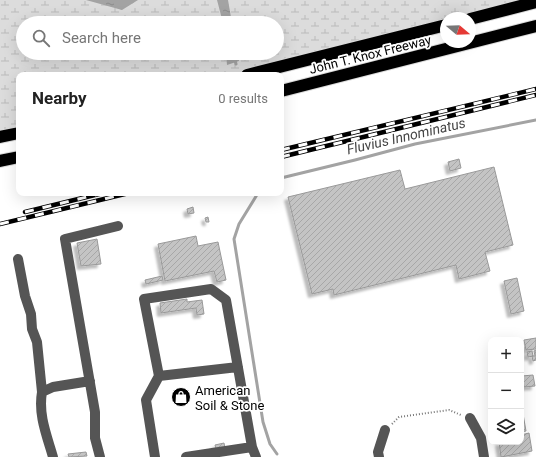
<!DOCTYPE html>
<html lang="en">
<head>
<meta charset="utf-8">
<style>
  :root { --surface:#fff; --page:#f2f2f2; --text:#222; --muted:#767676; --line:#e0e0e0 }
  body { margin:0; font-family:Roboto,sans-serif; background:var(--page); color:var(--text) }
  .controls { position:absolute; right:12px; bottom:12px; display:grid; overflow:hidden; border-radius:8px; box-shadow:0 4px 16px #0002 }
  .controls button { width:36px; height:36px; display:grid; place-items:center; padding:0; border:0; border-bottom:1px solid var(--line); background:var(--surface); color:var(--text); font:20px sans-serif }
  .compass { position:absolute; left:440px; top:12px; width:36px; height:36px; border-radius:50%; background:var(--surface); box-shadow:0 4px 16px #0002; rotate:109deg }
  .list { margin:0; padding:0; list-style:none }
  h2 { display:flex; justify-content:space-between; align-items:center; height:52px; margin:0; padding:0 16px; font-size:17px }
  h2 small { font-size:13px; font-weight:400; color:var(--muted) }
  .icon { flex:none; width:22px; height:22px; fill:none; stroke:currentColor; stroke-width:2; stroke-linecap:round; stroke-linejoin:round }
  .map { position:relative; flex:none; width:536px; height:457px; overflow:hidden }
  .search { position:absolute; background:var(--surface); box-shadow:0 4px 16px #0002; left:16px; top:16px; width:268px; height:44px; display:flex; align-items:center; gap:10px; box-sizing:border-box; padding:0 14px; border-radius:22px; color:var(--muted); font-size:15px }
  .panel { position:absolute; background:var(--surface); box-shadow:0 4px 16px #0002; left:16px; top:72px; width:268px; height:124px; border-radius:8px }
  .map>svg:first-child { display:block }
  .wetland { fill:url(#wetland-marsh); fill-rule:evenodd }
  .water { fill:url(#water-ripples) }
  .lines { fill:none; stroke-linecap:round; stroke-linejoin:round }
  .stream { stroke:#a3a3a3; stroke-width:3 }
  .building { fill:url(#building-hatch); stroke:#999; filter:url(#shadow) }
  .highway-casing { stroke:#dbdbdb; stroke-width:14 }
  .path { stroke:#777; stroke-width:2; stroke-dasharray:1 2; stroke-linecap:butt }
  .minor { stroke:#555; stroke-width:10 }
  .highway { stroke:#000; stroke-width:12 }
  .rail-casing { stroke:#000; stroke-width:4.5 }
  .rail { stroke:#fff; stroke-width:3; stroke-dasharray:9; stroke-linecap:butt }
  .labels { text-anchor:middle; stroke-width:3.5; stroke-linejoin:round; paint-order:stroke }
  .street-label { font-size:13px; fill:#000; stroke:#fff }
  .poi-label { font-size:13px; fill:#000; stroke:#fff; text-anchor:start }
  .water-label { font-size:14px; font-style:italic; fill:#444; stroke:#fff }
</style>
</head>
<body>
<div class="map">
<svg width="536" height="457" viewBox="0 0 536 457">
  <defs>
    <pattern id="wetland-marsh" width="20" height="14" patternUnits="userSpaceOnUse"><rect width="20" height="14" fill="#dcdcdc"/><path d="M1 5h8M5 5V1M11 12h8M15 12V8" fill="none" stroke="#bbb"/></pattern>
    <pattern id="water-ripples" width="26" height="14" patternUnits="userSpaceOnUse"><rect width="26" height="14" fill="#a3a3a3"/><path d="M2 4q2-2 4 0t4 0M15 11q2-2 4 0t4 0" fill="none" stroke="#8b8b8b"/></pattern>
    <pattern id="building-hatch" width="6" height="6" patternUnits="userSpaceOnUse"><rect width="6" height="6" fill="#c4c4c4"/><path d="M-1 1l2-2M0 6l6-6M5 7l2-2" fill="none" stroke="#a7a7a7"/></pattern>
    <filter id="shadow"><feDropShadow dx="-3.5" dy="3.5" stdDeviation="1" flood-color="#0004"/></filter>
  </defs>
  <rect width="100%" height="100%" fill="#fff"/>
  <path class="wetland" d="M0,0H536L470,18H446V25L247,75H19V128L0,132ZM23,23H277V53H23Z"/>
  <path class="water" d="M86,0H138L122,10Z
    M217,0H228L232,23H223Z
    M226,53H238L239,61L227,65Z"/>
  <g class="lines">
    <path class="stream" d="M233,53L236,64
      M281,178L355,160L415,144L536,120
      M258,193L239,224L234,239L263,422L270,444L277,454"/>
  </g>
  <path class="building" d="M459,159L461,168L450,171L448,162Z
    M494,167L513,245L485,252L490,271L459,279L456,265L334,295L333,289L312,294L288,197L400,170L405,189Z
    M193,207L194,213L188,214L187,209Z
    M208,217L209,222H206L205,218Z
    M196,236L198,246L218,242L226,280L217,282L214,271L165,281L158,244Z
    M97,239L101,264L81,266L77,243Z
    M162,276L163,280L146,284L145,280Z
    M517,278L524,311L511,314L504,281Z
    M187,299V302L202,300L204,314L197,315L196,308L161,313L160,303Z
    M536,338V349L526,350L524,340Z
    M536,350V360L533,361L532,356H535L534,351Z
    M532,351L533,356L528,357L527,352Z
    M533,375L535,386L524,387L522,376Z
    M521,408H522L526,431L521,432Z
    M529,433L532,451L501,457L499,442H521V435Z
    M224,443L225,448L216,449L215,445Z
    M86,452L87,456L69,457L68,454Z"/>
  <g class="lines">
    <defs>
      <path id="highway" d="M470,19L536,2
        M247,75L446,25
        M281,91L536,26
        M0,137L19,133
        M0,161L19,157"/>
    </defs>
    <use href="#highway" class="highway-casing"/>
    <path class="path" d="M392,424L399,417L449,410L461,415"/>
    <path class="minor" d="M18,259L25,296L31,314L32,329L37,342L42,392C38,415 47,436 53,457
      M159,376L238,367
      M42,392L53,387L90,381
      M470,418L481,438L484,457
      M100,457L95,438V412L65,239L118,226
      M155,457L146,400L159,376L144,299L211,289L226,300L252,447
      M186,457L252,447L256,457
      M379,457L378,452L385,430"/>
    <use href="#highway" class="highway"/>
    <defs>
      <path id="rail" d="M281,150L536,89
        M281,157L536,95
        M25,212L103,193
        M0,224L129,193"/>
    </defs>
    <use href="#rail" class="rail-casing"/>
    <use href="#rail" class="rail"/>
  </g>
  <defs>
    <symbol id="shop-disc" viewBox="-11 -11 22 22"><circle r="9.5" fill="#000" stroke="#fff"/><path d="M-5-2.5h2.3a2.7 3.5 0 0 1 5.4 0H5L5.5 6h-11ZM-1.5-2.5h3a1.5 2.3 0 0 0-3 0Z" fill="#fff"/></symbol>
  </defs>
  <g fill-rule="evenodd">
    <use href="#shop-disc" x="170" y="386" width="22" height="22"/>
  </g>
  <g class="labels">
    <g class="street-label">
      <text transform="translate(370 54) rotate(-14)" y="5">John T. Knox Freeway</text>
    </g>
    <g class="poi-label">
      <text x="195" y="395">American<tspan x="195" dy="15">Soil &amp; Stone</tspan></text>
    </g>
    <g class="water-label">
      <text transform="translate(406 136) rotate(-13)" y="5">Fluvius Innominatus</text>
    </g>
  </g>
</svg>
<div class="controls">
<button>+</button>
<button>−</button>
<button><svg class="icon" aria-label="layers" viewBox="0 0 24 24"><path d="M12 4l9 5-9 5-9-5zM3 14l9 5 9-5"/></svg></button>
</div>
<svg class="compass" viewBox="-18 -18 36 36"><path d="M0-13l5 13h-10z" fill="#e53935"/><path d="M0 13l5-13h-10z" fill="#767676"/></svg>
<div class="search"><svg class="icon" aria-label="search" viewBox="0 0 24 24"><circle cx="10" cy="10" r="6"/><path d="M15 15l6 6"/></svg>Search here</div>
<section class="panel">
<h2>Nearby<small>0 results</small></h2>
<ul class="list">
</ul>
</section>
</div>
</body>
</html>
